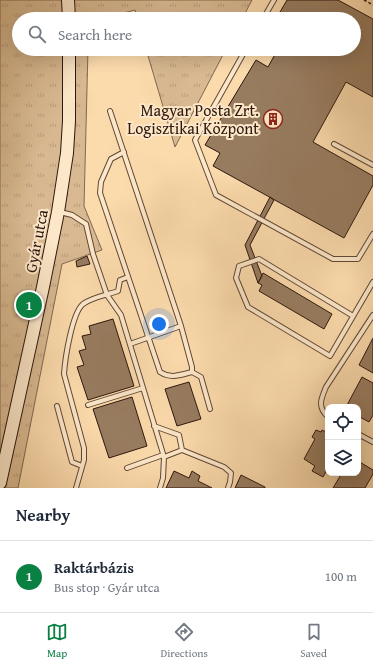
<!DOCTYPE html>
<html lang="en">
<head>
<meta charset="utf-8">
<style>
  :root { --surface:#fff; --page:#f6f6f7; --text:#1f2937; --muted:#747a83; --line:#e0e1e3; --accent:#0b8043 }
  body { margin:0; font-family:"Gentium Book Plus",serif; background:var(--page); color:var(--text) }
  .controls { position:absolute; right:12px; bottom:12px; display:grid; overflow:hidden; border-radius:8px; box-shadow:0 4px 16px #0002 }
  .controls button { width:36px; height:36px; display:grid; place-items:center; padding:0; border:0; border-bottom:1px solid var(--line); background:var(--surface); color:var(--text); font:20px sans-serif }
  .you { position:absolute; left:159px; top:324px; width:14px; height:14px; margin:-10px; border:3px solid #fff; border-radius:50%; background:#1a73e8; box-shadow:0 0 0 6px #1a73e833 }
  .badge { display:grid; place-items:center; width:26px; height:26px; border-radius:50%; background:var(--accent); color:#fff; font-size:13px; font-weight:700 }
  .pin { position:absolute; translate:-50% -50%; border:2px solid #fff; box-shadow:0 1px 4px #0006 }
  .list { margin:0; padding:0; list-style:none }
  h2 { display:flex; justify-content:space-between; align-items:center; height:52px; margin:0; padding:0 16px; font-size:17px }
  h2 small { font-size:13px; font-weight:400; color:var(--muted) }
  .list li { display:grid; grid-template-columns:26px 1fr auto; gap:12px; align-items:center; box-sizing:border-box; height:72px; padding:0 16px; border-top:1px solid var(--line) }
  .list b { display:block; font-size:15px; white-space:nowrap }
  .list p { margin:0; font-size:13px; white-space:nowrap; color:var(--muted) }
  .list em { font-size:13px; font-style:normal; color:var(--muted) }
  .icon { flex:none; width:22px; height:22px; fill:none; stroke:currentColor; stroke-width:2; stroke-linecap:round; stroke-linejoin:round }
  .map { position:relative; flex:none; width:373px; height:488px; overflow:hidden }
  .search { position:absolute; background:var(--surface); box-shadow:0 4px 16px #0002; left:12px; right:12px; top:12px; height:44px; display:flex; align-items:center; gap:10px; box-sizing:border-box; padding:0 14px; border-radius:22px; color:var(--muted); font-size:15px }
  .sheet { height:124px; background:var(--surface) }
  nav { display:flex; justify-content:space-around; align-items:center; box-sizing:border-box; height:56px; border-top:1px solid var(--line); background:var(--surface); font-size:11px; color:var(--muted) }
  nav a { display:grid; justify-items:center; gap:2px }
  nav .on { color:var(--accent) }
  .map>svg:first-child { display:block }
  .grass { fill:url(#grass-tufts); stroke:#826850 }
  .building { fill:#987c60; stroke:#2d170e }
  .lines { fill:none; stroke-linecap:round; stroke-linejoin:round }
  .service-casing { stroke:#604836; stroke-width:6 }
  .secondary-casing { stroke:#2d170e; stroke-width:14 }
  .path { stroke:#2d170e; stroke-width:1.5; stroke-dasharray:3 2; stroke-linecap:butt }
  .service { stroke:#fce7c9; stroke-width:4 }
  .secondary { stroke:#fce7c9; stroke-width:12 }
  .labels { text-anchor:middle; stroke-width:4; stroke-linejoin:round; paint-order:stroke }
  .poi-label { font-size:16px; fill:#2d170e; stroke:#fce7c9; text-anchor:end }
  .street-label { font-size:16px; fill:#2d170e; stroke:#fce7c9 }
</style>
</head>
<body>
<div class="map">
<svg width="373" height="488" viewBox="0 0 373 488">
  <defs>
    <pattern id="grass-tufts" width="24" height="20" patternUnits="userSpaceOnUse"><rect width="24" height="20" fill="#d8b991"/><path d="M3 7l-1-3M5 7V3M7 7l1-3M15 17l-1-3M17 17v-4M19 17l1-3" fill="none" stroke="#ba9e7c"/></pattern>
  </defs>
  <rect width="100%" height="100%" fill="#fbdaac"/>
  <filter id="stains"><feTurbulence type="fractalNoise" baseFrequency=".005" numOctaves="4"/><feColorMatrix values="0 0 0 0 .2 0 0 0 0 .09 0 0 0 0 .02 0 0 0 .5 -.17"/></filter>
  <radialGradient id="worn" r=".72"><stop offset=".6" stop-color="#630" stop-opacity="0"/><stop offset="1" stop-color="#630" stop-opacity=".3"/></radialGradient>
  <path class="grass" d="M0,0H252L242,19H138L135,10L100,19H19V49H88L84,206L102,250L62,264L18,488H0Z
    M146,49H226L175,147Z"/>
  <path class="building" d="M287,0H338L373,19V97L346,82L313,142L373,176V185L344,238L213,166L220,153L205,145L256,60L268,67L278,49H354V19H276Z
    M270,197L274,200L250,245L262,276L258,283L245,245Z
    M87,256L90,264L77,267L76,261Z
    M263,273L332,314L324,329L259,291L262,285L258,283Z
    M113,319L134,386L88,400L77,367L84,365L79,351L86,349L82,336L91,334L89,326Z
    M373,338V373L359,365Z
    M362,377L373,383V415L369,422L358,416V407H346Z
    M189,382L201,419L177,426L165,389Z
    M132,397L147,446L109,458L93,409Z
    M316,430L321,432L322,430L328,433L327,435L328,436V468L323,477L312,471L315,466L304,459L315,439L312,437Z
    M358,461L373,470V474L365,488H333L342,473H358Z
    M174,471L189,478L192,471L200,476L198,481L212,488H166Z
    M241,475L265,487V488H235Z"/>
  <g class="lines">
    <defs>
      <path id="service" d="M263,19L274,0
        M246,49L195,140L216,195L333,259H358L373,234
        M110,111L181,326L130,344
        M334,144L373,165
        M124,152L111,159L101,182L100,193L160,372C171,379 180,375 192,372V367L181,326
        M60,212L72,215L86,224L93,254L107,295L121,315L164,457L163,478L160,488
        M353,316L259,259L239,266L236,278L248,307L330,356L373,282
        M192,372L201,377L210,409
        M88,405L143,388
        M57,406L72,462L82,466
        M328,417C317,407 321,399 326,387L373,315
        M154,426L179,435L182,450L224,467L231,473L230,482L228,488
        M358,434L373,442
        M164,457L182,450
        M127,468L163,455
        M76,488L84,460V448L64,374C65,359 72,313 83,304C93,297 107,295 118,291L120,280L128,277"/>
      <path id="secondary" d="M68,0L69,19
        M0,483L43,287L58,212L67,153L69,121V49"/>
    </defs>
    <use href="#service" class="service-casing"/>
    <use href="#secondary" class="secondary-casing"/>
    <path class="path" d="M364,0L373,5"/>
    <use href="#service" class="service"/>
    <use href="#secondary" class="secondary"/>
  </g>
  <defs>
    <symbol id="building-ring" viewBox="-11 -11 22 22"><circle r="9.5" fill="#fce7c9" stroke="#8f2418" stroke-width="1.5"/><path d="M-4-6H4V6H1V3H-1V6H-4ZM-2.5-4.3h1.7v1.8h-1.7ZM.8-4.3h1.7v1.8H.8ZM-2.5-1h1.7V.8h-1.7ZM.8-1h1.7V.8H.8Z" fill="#8f2418"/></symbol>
  </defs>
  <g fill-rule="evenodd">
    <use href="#building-ring" x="262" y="108" width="22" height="22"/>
  </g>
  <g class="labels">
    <g class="poi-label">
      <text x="259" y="116">Magyar Posta Zrt.<tspan x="259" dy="18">Logisztikai Központ</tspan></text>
    </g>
    <g class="street-label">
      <text transform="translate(36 241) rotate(-79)" y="6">Gyár utca</text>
    </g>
  </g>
  <rect width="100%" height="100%" filter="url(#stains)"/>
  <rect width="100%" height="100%" fill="url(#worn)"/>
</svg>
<div class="controls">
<button><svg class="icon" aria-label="locate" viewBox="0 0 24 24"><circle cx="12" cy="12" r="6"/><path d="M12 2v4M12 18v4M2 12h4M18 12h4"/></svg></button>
<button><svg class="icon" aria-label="layers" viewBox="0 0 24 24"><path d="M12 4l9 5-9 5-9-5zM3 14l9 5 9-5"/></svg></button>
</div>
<div class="you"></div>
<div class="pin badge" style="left:29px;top:305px">1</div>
<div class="search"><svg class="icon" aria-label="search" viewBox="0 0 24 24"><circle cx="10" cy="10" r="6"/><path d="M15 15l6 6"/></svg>Search here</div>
</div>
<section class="sheet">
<h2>Nearby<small></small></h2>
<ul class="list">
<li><span class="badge">1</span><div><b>Raktárbázis</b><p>Bus stop · Gyár utca</p></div><em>100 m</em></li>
</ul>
</section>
<nav>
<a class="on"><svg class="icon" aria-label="map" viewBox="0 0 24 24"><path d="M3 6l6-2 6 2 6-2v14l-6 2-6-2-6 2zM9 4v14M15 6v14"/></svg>Map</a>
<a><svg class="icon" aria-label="directions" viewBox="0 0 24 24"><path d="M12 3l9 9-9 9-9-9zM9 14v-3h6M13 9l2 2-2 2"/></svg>Directions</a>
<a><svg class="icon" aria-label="saved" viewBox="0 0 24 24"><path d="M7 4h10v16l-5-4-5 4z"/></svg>Saved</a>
</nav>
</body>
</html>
